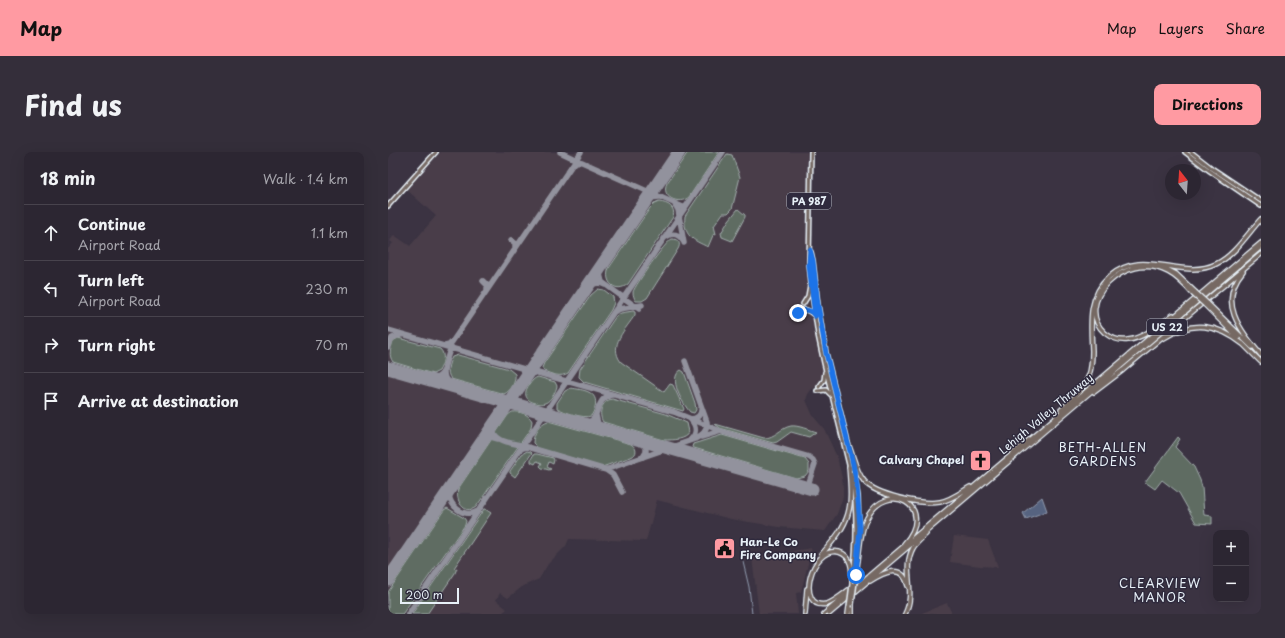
<!DOCTYPE html>
<html lang="en">
<head>
<meta charset="utf-8">
<style>
  :root { --surface:#2c2632; --page:#342e3a; --text:#f1f3f6; --muted:#a6a5ac; --line:#48434d; --accent:#ff9aa2 }
  body { margin:0; font-family:"Playpen Sans",sans-serif; background:var(--page); color:var(--text) }
  .controls { position:absolute; right:12px; bottom:12px; display:grid; overflow:hidden; border-radius:8px; box-shadow:0 4px 16px #0002 }
  .controls button { width:36px; height:36px; display:grid; place-items:center; padding:0; border:0; border-bottom:1px solid var(--line); background:var(--surface); color:var(--text); font:20px sans-serif }
  .compass { position:absolute; left:777px; top:12px; width:36px; height:36px; border-radius:50%; background:var(--surface); box-shadow:0 4px 16px #0002; rotate:343deg }
  .scale { position:absolute; left:12px; bottom:10px; width:59px; box-sizing:border-box; padding-left:4px; border:2px solid #e8f1f8; border-top:0; font-size:11px; line-height:14px; white-space:nowrap; color:#e8f1f8; -webkit-text-stroke:3px #2f2a3d; paint-order:stroke }
  .stop { position:absolute; width:12px; height:12px; margin:-9px; border:3px solid #1a73e8; border-radius:50%; background:#fff }
  .stop.end { background:#1a73e8; border-color:#fff; box-shadow:0 1px 4px #0008 }
  .list { margin:0; padding:0; list-style:none }
  h2 { display:flex; justify-content:space-between; align-items:center; height:52px; margin:0; padding:0 16px; font-size:17px }
  h2 small { font-size:13px; font-weight:400; color:var(--muted) }
  .list li { display:grid; grid-template-columns:26px 1fr auto; gap:12px; align-items:center; box-sizing:border-box; height:56px; padding:0 16px; border-top:1px solid var(--line) }
  .list b { display:block; font-size:15px; white-space:nowrap }
  .list p { margin:0; font-size:13px; white-space:nowrap; color:var(--muted) }
  .list em { font-size:13px; font-style:normal; color:var(--muted) }
  .icon { flex:none; width:22px; height:22px; fill:none; stroke:currentColor; stroke-width:2; stroke-linecap:round; stroke-linejoin:round }
  .map { position:relative; flex:none; width:873px; height:462px; overflow:hidden; border-radius:8px }
  header { display:flex; align-items:center; gap:24px; box-sizing:border-box; height:56px; padding:0 20px; background:var(--accent); color:#111 }
  header strong { font-size:19px }
  nav { display:flex; gap:22px; margin-inline-start:auto; font-size:14px }
  .intro { display:flex; align-items:center; justify-content:space-between; box-sizing:border-box; height:96px; padding:0 24px }
  h1 { margin:0; font-size:28px }
  .button { padding:10px 18px; border-radius:8px; background:var(--accent); color:#111; font-size:14px; font-weight:700 }
  main { display:flex; gap:24px; padding:0 24px }
  aside { flex:1; background:var(--surface); border-radius:8px; box-shadow:0 4px 16px #0002 }
  .map>svg:first-child { display:block }
  .built { fill:#493e49 }
  .green { fill:#5e6c62; stroke:#a3aead }
  .water { fill:#576480; stroke:#919cb0 }
  .lines { fill:none; stroke-linecap:round; stroke-linejoin:round }
  .stream { stroke:#919cb0; stroke-width:1 }
  .taxiway { stroke:#92929d; stroke-width:5.5 }
  .runway { stroke:#92929d; stroke-width:13 }
  .major-casing { stroke:#e8f1f8; stroke-width:6 }
  .highway-casing { stroke:#e8f1f8; stroke-width:6 }
  .major { stroke:#766964; stroke-width:3 }
  .highway { stroke:#766964; stroke-width:3.5 }
  .major-bridge-casing { stroke:#e8f1f8; stroke-width:6; stroke-linecap:butt }
  .highway-bridge-casing { stroke:#e8f1f8; stroke-width:6; stroke-linecap:butt }
  .major-bridge { stroke:#766964; stroke-width:3 }
  .highway-bridge { stroke:#766964; stroke-width:3.5 }
  .route { stroke:#1a73e8; stroke-width:5 }
  .labels { text-anchor:middle; stroke-width:3; stroke-linejoin:round; paint-order:stroke }
  .shield { fill:#2f2a3d; stroke:#b0b5c0; stroke-width:1 }
  .shield-label { font-size:10px; font-weight:bold; fill:#e8f1f8 }
  .street-label { font-size:11px; fill:#e8f1f8; stroke:#2f2a3d }
  .poi-label { font-size:11px; font-weight:bold; fill:#e8f1f8; stroke:#2f2a3d; text-anchor:end }
  .neighbourhood-label { font-size:12px; letter-spacing:1px; fill:#e8f1f8; stroke:#2f2a3d }
</style>
</head>
<body>
<header>
<strong>Map</strong>
<nav><a>Map</a><a>Layers</a><a>Share</a></nav>
</header>
<div class="intro"><h1>Find us</h1><a class="button">Directions</a></div>
<main>
<aside>
<h2>18 min<small>Walk · 1.4 km</small></h2>
<ul class="list">
<li><svg class="icon" aria-label="ahead" viewBox="0 0 24 24"><path d="M12 20V5M6 11l6-6 6 6"/></svg><div><b>Continue</b><p>Airport Road</p></div><em>1.1 km</em></li>
<li><svg class="icon" aria-label="left" viewBox="0 0 24 24"><path d="M17 20v-9H6M10 6l-5 5 5 5"/></svg><div><b>Turn left</b><p>Airport Road</p></div><em>230 m</em></li>
<li><svg class="icon" aria-label="right" viewBox="0 0 24 24"><path d="M7 20v-9h11M14 6l5 5-5 5"/></svg><div><b>Turn right</b></div><em>70 m</em></li>
<li><svg class="icon" aria-label="arrive" viewBox="0 0 24 24"><path d="M6 21V4h12l-3 4 3 4H6"/></svg><div><b>Arrive at destination</b></div></li>
</ul>
</aside>
<div class="map">
<svg width="873" height="462" viewBox="0 0 873 462">
  <rect width="100%" height="100%" fill="#3b3342"/>
  <filter id="ink" filterUnits="userSpaceOnUse"><feTurbulence type="fractalNoise" baseFrequency=".025" numOctaves="2"/><feDisplacementMap in="SourceGraphic" scale="8" xChannelSelector="R" yChannelSelector="G"/><feConvolveMatrix kernelMatrix="1 2 1 2 8 2 1 2 1" color-interpolation-filters="sRGB"/></filter>
  <g filter="url(#ink)">
    <path class="built" d="M53,0H420L418,67L421,140L420,147L437,224L433,232L424,237L420,242L418,248L425,264L436,277L449,305L454,326L455,336V345L449,362L437,379L391,375L343,367L269,348L258,389L181,387L178,394L160,412L151,427L135,434L120,446L112,441L108,448L119,457L113,462H0V97L5,91L2,89L6,83L22,94L48,64L18,37Z
      M566,384L600,388L610,415L592,414L562,410Z
      M424,396L413,440L408,441L410,462H371L364,405Z
      M559,451L564,462H534V461Z"/>
    <path class="green" d="M300,0H331L301,45C291,54 272,45 279,31Z
      M339,2L344,3L352,25L344,57L340,61H335L326,74L328,82L326,81L320,95C305,88 295,84 297,64Z
      M271,50C280,51 288,55 285,65L240,132C228,142 215,130 221,116L262,56L266,52Z
      M350,57L357,63V65L344,89L334,85L333,81L341,68Z
      M284,87C291,87 293,92 290,97L259,146L254,149H248C246,146 245,143 245,140C247,133 278,89 284,87Z
      M210,137L216,138L225,145L226,151L223,158L180,221C173,226 163,222 156,219L154,216L156,211L203,143Z
      M245,159L247,160V163C238,177 220,193 233,210L276,240L282,232L285,233L296,257L295,259L196,230L191,225L192,217L228,164L233,161Z
      M10,186L52,197C58,203 55,212 51,219L45,222L5,210C0,203 3,197 5,189Z
      M70,203L121,217L127,222C128,230 123,239 116,242L63,227C58,220 60,213 64,205Z
      M293,218L296,220L307,251L308,258L306,261L302,260C295,252 279,226 293,218Z
      M150,225L167,230L169,234C168,239 163,249 157,251C154,252 150,252 148,251C137,249 135,241 141,233C144,229 146,226 150,225Z
      M183,236C195,238 211,239 207,255C206,259 205,261 203,264C196,267 176,260 169,256V251L177,239Z
      M224,247L278,262L299,271L301,280C297,288 285,288 276,288L215,270C210,262 213,249 224,247Z
      M124,260C131,259 141,262 144,269L143,276L88,355C76,364 67,348 70,337L120,263Z
      M160,269L243,292C249,296 250,302 243,305L214,315L150,296L145,291C145,282 152,271 160,269Z
      M327,272L376,286C387,286 392,276 403,274C410,273 421,278 428,280L421,285L403,280L389,290L385,291L332,276Z
      M334,283L417,307L421,312V319L417,324L408,326L306,296L304,295L305,292Z
      M790,285L792,287L787,295L806,315L812,328L814,335L816,363L824,364V372L808,371L791,341L774,328L767,337L757,330Z
      M139,299L143,300L144,301L127,325L122,321V319L134,302Z
      M146,302H149L165,306L166,308L165,312L161,310L159,315L163,317L161,318L154,316L152,314L154,311L149,309L147,312L143,310V307Z
      M59,356L76,366L78,369L77,373L15,461L14,462H1L0,461V440L56,358Z
      M96,357H97L103,361L66,416L67,417L69,416L67,421L39,462H24Z"/>
    <path class="water" d="M654,345L659,359L638,367L635,361Z"/>
    <g class="lines">
      <path class="stream" d="M355,410L361,435L364,462"/>
      <path class="taxiway" d="M172,0L191,9
        M186,12L189,9L194,10L297,56
        M257,51L262,46L271,45
        M286,51L290,58L296,91
        M278,85C285,80 291,82 295,89
        M123,88L127,91V97
        M215,114L212,122L214,130L251,157
        M95,129L99,133V138
        M198,138C203,132 209,129 217,133
        M228,159L232,157L254,153
        M0,178L286,260L335,280L421,305L425,308L427,312L419,336
        M57,194L61,193L64,190L193,0
        M63,194C59,209 48,226 66,235
        M0,195L4,186L13,183
        M0,212L4,216L10,219
        M147,213L146,218L150,221
        M134,217L137,220V226
        M38,227C47,227 52,226 56,218
        M208,263L210,272L216,277
        M155,265L159,262L167,264
        M302,267C309,267 314,263 313,255
        M194,271C215,271 204,248 223,243
        M105,275C104,290 125,291 137,294
        M313,285L333,279
        M96,287L103,285L110,287
        M251,287L258,295V300L255,305
        M302,288C309,282 309,275 303,268
        M132,298L135,296L140,295L218,318L225,323L234,340
        M213,317H220L307,287C314,283 320,279 319,270L297,209
        M62,337C58,353 76,367 90,359
        M20,462L335,0"/>
      <path class="runway" d="M0,216L424,337
        M0,428L291,0"/>
      <defs>
        <path id="major" d="M423,0L421,110L424,142L430,183L436,211L462,317
          M797,0L822,19L873,54
          M803,0L825,17L873,49
          M0,54L48,0
          M423,100L425,109L430,153L438,201L460,291
          M415,152L420,144L422,133
          M410,161C416,156 421,158 426,163
          M431,235L436,228L437,220
          M429,239L438,238L443,243
          M463,304L470,344L471,388
          M463,322C470,356 469,390 465,424
          M468,423L470,407"/>
        <path id="highway" d="M773,114L788,122L807,140
          M855,119C829,150 852,178 873,203
          M819,151L864,195
          M817,153L850,186
          M785,163C772,172 756,186 740,188C732,189 723,186 717,181C684,152 737,97 780,120C790,125 798,134 805,142
          M776,186C805,168 829,172 855,192
          M854,191L873,210
          M706,240L735,218L873,102
          M673,258C684,248 696,237 701,223C704,215 704,207 704,199C703,173 699,145 721,125C755,94 793,129 828,112C846,104 860,81 873,67
          M459,289C465,302 467,318 476,329C487,343 534,353 552,350C563,348 572,341 582,335
          M433,403C463,369 465,359 461,315
          M470,408C472,395 472,378 479,366C499,327 550,354 516,392
          M482,429C496,420 515,411 520,434
          M462,437C455,442 447,449 439,452C407,459 422,393 451,400C465,404 464,420 464,432
          M464,452V462
          M417,462L419,437
          M436,462L873,91
          M441,462L873,95
          M460,462L461,455
          M517,462C529,438 513,418 525,396C528,391 533,387 538,382"/>
      </defs>
      <use href="#major" class="major-casing"/>
      <use href="#highway" class="highway-casing"/>
      <use href="#major" class="major"/>
      <use href="#highway" class="highway"/>
      <defs>
        <path id="major-bridge" d="M464,452L468,423
          M461,455L464,432"/>
        <path id="highway-bridge" d="M807,140L819,151
          M805,142L817,153"/>
      </defs>
      <use href="#major-bridge" class="major-bridge-casing"/>
      <use href="#highway-bridge" class="highway-bridge-casing"/>
      <use href="#major-bridge" class="major-bridge"/>
      <use href="#highway-bridge" class="highway-bridge"/>
    </g>
  </g>
  <g class="lines" filter="url(#ink)">
    <path class="route" d="M410,161C417,156 423,158 427,164L421,113L422,98L425,109L430,153L438,201L465,312L469,333L472,376L468,423"/>
  </g>
  <defs>
    <symbol id="church-square" viewBox="-11 -11 22 22"><rect x="-9" y="-9" width="18" height="18" rx="4" fill="#ff9aa2" stroke="#2f2a3d"/><path d="M-1.2-6h2.4v3.5h3.3v2.4h-3.3V6h-2.4V-.1h-3.3v-2.4h3.3Z" fill="#111"/></symbol>
    <symbol id="civic-square" viewBox="-11 -11 22 22"><rect x="-9" y="-9" width="18" height="18" rx="4" fill="#ff9aa2" stroke="#2f2a3d"/><path d="M-.6-6.5H3V-4.5H.6V-3L4-1V1h2V6H-6V1h2V-1L-.6-3ZM-1.2 2.5V6h2.4V2.5Z" fill="#111"/></symbol>
  </defs>
  <g fill-rule="evenodd">
    <use href="#church-square" x="580" y="296" width="25" height="25"/>
    <use href="#civic-square" x="324" y="384" width="25" height="25"/>
  </g>
  <g class="labels">
    <g class="shield">
      <rect x="399" y="41" width="44" height="16" rx="3"/>
      <rect x="759" y="167" width="40" height="16" rx="3"/>
    </g>
    <g class="shield-label">
      <text x="421" y="53">PA 987</text>
      <text x="779" y="179">US 22</text>
    </g>
    <g class="street-label">
      <text transform="translate(658 262) rotate(-40)" y="4">Lehigh Valley Thruway</text>
    </g>
    <g class="poi-label">
      <text x="576" y="312">Calvary Chapel</text>
      <text x="352" y="394" text-anchor="start">Han-Le Co<tspan x="352" dy="13">Fire Company</tspan></text>
    </g>
    <g class="neighbourhood-label">
      <text x="715" y="300">BETH-ALLEN<tspan x="715" dy="14">GARDENS</tspan></text>
      <text x="772" y="436">CLEARVIEW<tspan x="772" dy="14">MANOR</tspan></text>
    </g>
  </g>
</svg>
<div class="controls">
<button>+</button>
<button>−</button>
</div>
<svg class="compass" viewBox="-18 -18 36 36"><path d="M0-13l5 13h-10z" fill="#e53935"/><path d="M0 13l5-13h-10z" fill="#a6a5ac"/></svg>
<div class="scale">200 m</div>
<div class="stop" style="left:468px;top:423px"></div>
<div class="stop end" style="left:410px;top:161px"></div>
</div>
</main>
</body>
</html>
